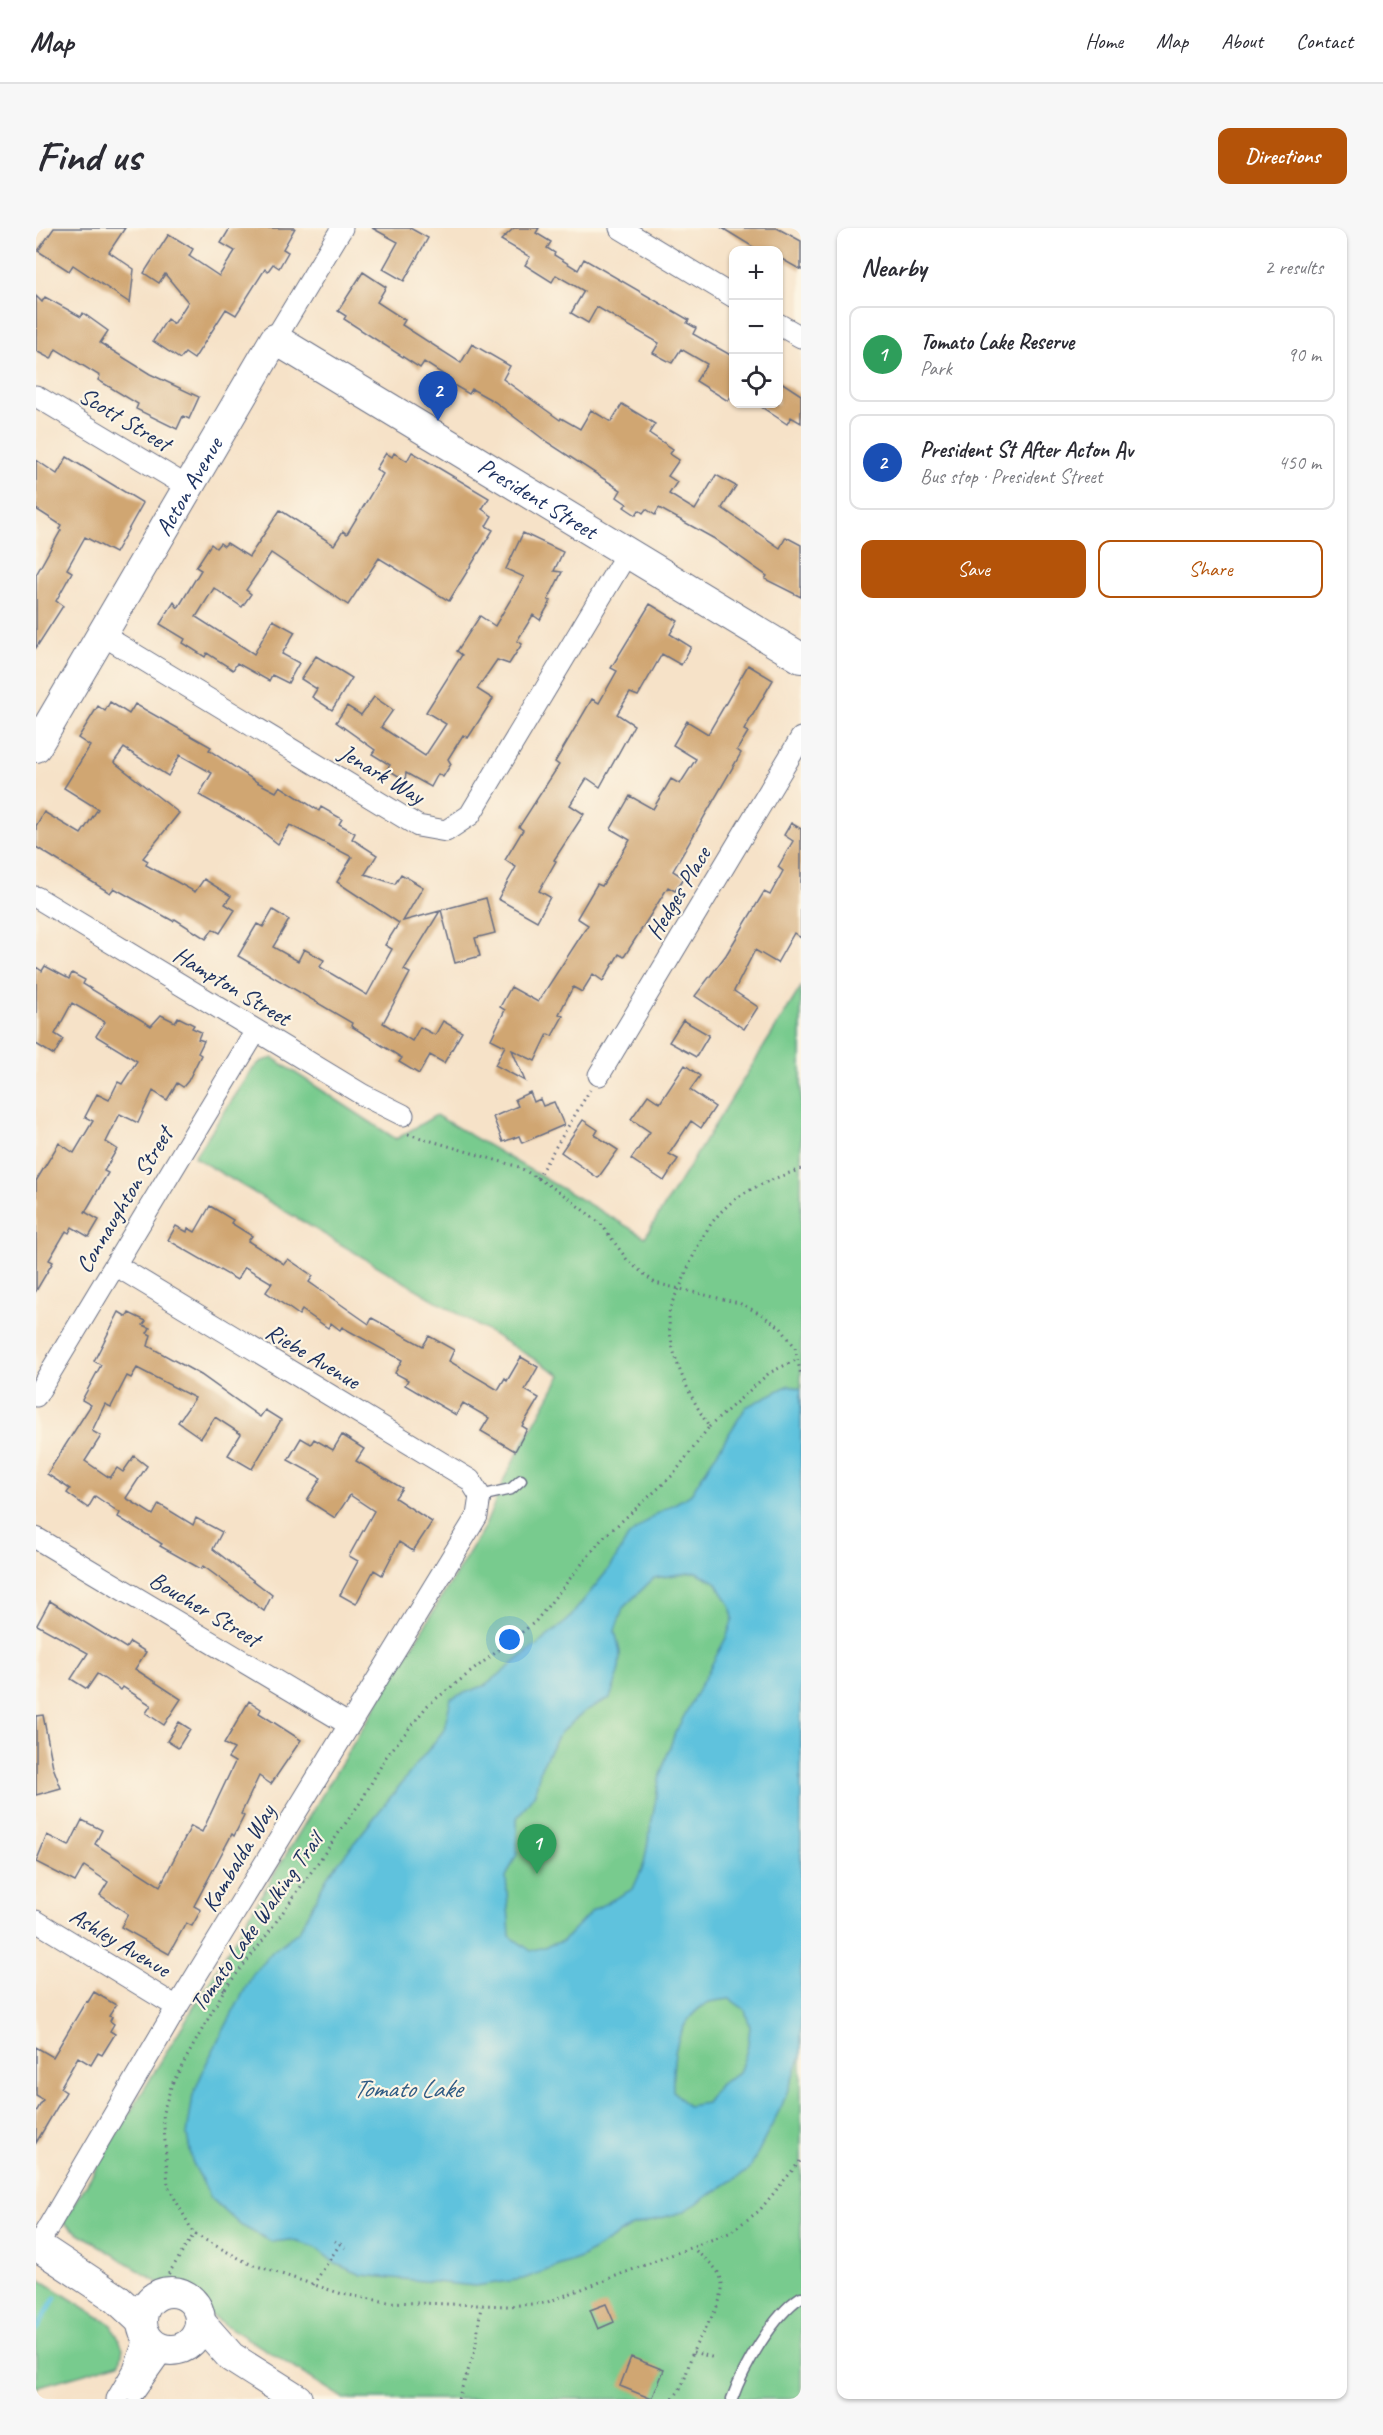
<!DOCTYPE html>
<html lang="en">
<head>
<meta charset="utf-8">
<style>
  :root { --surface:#fff; --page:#f7f7f7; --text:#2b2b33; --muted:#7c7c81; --line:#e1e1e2; --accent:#b45309 }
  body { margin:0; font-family:Caveat,sans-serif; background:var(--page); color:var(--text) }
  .controls { position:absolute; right:18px; top:18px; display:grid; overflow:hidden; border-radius:12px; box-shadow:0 2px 4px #0004 }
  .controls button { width:54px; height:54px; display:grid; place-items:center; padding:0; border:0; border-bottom:2px solid var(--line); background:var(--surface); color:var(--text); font:30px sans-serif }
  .you { position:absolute; left:474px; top:1412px; width:21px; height:21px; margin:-15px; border:4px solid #fff; border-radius:50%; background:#1a73e8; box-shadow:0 0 0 9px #1a73e833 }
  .badge { display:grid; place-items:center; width:39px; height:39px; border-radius:50%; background:var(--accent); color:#fff; font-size:20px; font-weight:700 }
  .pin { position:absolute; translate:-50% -50px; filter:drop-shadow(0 2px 3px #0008) }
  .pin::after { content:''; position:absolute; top:32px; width:21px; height:18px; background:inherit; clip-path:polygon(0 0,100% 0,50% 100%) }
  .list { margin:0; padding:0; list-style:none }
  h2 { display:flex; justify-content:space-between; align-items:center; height:78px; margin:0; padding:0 24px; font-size:26px }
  h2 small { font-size:20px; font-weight:400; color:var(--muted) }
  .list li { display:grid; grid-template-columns:39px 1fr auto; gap:18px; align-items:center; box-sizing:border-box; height:96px; margin:0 12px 12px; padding:0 12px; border:2px solid var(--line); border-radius:12px }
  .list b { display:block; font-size:22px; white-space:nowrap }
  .list p { margin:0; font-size:20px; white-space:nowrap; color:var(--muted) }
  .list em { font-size:20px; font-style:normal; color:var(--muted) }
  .actions { display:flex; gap:12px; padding:18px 24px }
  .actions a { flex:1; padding:14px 0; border:2px solid var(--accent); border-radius:12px; text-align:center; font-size:21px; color:var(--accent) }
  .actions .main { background:var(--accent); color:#fff }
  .icon { flex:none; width:33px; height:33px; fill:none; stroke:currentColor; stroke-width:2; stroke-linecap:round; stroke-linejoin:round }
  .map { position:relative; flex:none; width:765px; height:2171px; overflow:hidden; border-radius:12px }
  header { display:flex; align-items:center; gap:36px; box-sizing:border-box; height:84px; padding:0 30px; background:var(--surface); border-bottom:2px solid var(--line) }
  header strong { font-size:28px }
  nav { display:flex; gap:33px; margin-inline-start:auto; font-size:21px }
  .intro { display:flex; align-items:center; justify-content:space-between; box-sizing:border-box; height:144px; padding:0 36px }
  h1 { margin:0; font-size:42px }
  .button { padding:15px 27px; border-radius:12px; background:var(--accent); color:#fff; font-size:21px; font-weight:700 }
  main { display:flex; gap:36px; padding:0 36px }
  aside { flex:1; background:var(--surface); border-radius:12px; box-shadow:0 2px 4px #0004 }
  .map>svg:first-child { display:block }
  .green { fill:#78cb8e; stroke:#4a7d76; stroke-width:1.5 }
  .water { fill:#5fc2dd; stroke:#3d789e; stroke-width:1.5; fill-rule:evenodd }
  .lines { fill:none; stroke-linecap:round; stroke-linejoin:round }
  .stream { stroke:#5fc2dd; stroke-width:5 }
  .building { fill:#d0a672 }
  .lane-casing { stroke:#686e83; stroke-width:13 }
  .street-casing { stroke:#686e83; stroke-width:23 }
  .secondary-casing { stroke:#686e83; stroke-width:32 }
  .path { stroke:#686e83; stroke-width:3; stroke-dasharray:1.5 4.5; stroke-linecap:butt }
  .lane { stroke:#fff; stroke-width:10 }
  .street { stroke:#fff; stroke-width:21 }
  .secondary { stroke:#fff; stroke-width:30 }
  .labels { text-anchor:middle; stroke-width:4.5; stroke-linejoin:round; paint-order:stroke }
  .street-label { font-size:24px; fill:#1b2f5e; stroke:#fcf5e5 }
  .water-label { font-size:26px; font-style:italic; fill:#2f5b84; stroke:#fcf5e5 }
</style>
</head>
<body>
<header>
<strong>Map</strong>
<nav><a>Home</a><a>Map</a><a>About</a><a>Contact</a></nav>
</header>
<div class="intro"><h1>Find us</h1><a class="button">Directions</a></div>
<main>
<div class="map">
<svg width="765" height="2171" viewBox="0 0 765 2171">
  <rect width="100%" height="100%" fill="#fcf5e5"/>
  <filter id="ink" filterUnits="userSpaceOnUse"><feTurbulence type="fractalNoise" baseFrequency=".0167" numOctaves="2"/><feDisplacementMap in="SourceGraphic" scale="12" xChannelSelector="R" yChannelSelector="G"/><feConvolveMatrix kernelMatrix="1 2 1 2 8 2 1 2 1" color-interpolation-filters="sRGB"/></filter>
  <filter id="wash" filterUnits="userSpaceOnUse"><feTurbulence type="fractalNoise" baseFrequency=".008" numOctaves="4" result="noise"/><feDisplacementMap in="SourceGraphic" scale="24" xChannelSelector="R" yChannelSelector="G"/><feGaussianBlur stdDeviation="1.35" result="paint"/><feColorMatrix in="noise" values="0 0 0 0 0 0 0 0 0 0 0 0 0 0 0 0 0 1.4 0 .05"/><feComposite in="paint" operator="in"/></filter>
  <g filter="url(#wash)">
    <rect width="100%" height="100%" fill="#f6e2c8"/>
    <path class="green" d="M765,759V2171H308L27,1995L449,1298L470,1247L525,1147L158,929L217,841L224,834L237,830L360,911L400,887L609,1009Z
      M0,2049L76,2097L87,2120L84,2135L0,2159Z"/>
    <path class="water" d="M753,1157L765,1161V1828L746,1877L713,1942L647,1984L596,1998L545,2030L487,2051L439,2058L326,2047L300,2036L279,2019L254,2012L236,2014L204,1997L175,1970L156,1933L151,1907L157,1867L171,1834L217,1746L237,1723L263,1703L291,1649L408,1502L415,1470L450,1457L531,1393L576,1337L592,1309L617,1288L654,1267L710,1179ZM660,1344L680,1354L694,1377L697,1390L691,1408L639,1505L624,1547L608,1636L597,1661L557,1682L527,1713L495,1723L474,1708L470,1649L481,1626V1590L499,1565L505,1539L524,1505L549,1483L574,1470L583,1445L584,1423L579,1403L587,1380L618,1350ZM694,1771L709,1782L714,1799L711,1822L703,1845L684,1856L670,1875L651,1878L637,1863C636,1830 639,1794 671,1775C677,1772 687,1772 694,1771Z"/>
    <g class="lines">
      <path class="stream" d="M0,2102L19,2070"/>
    </g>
    <g id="blocks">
      <path class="building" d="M18,0H89L73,24L98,41L94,75L37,37L33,43L2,23Z
        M194,0H259L247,21L252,24L243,40L237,36L232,43L229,41L200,87L190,81L158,131L149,125L144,131L117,113L131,91L138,96L152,74L129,46L123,55L108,45L133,6L157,21L153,28L183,48L199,23L185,15Z
        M336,0H374L392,10L368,53L347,41L362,14Z
        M478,0H503L500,5L515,14L511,20L519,25L518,27L542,42L548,31L653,92L651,95L660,100L657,106L698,129V164L692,173L660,153L671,136L645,121L636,135L617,125L623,115L561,79L552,95L535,85L548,63L520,47L516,54L489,37L494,29L465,12Z
        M686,0H741L765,13V42L742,29V22H722Z
        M327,44L350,59L341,74L369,92L366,97L425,135L436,116L474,138L467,151L524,192L525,190L544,201L555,182L575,194L586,176L619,196L613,205L637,221L634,226L643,232L632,248L641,254L633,266L659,282L680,247L700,258L686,280L744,320L750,309L765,317V369L729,351L731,348L677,310L623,280L619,287L610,281L607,285L603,282L600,287L588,279L591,276L581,269L585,262L511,214L459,174L436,161L433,166L414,155L416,152L388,134L384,140L308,91L310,88L302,83Z
        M0,68L6,74L9,69L45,89L47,85L72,103L64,115L114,146L163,169L153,191L147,188L141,201L100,181L102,176L62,152L64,148L20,121L15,131L0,123Z
        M742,152L765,167V195L755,189L751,196L721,176H742Z
        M376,224L453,270L446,281L456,288L450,298L457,302L413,373L343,330L312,377L235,325L210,362L215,366L206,379L178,360L160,389L218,426L237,392L259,404L246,426L263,435L252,455L236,447L233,453L201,435L197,442L171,425L169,429L147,415L149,411L124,396L138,374L142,380L165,342L160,339L175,316L180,320L184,315L188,318L191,315L213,329L244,282L298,317L307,303L311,306L347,246L340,241L350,225L356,229L358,225L371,233Z
        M31,229L107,275L79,325L49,309L31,341L36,344L20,373L27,378L0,420V347L25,302L23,301L25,297L0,281V232L21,246Z
        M487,305L527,324L518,343L526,344L512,372L515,373L504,392L497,387L481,413L486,416L473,436L461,432L441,461L457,471L432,510L427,507L412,531L415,536L407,549L402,546L395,559L370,545L369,552L351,541L354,537L336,526L339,522L300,494L311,478L325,487L338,469L357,482L345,499L389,528L410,496L390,484L426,427L421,423L444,388L459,398L488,349L470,341Z
        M614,376L642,393L634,406L655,419L645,437L626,426L602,468L594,465L581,486L598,497L564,559L551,550L534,577L548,586L518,632L520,633L503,663L514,669L501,693L462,671L480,639L469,632L487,602L483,599L523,537L519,534L556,471L563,475L581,443L575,440Z
        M280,428L316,450L296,482L276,469L281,461L265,451Z
        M712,437L737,452L708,502L712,504L701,522L705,525L637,643L648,650L639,663L632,659L588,729L583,726L567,753L557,746L546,764L537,759L523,786L527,788L516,808L512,806L499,833L476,822L489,853L459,837L469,818L455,811L469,782L464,779L475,759L502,774L552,697L541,690L561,656L566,658L594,612L575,601L594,568L617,581L635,551L644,556L660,531L637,517L651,493L672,506Z
        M74,474L93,486L99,476L175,519L173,522L221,554L240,564L244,558L283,583L285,579L306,591L303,596L319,605L316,611L341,627L329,646L359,656L365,646L387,659L367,693L404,683L368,742L374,745L347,795L376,813L384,799L399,807L407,793L426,804L408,835L394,827L383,846L363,834L366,830L315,798L316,795L202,728L221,696L227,699L237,682L253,692L237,719L262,733L268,721L288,732L284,739L331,767L356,721L349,717L363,695L301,654L316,629L254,597L242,616L219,598L163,567L176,545L144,527L132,548L88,520L78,534L143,585L107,630L112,633L110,637L159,664L168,651L195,668L189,676L199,682L184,705L177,701L170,711L139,691L137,693L78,660L74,665L0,619V598L8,584L45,606L62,581L28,560L54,518L42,510L62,478L69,483Z
        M755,595L765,601V710L758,705L741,735L719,722L698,763L722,779L708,801L659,768L690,727L728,664L734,667L747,643L742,639L757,613L748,607Z
        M450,670L459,705L439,710L444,728L419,735L405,682Z
        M9,738L33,751L36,745L49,752L47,756L115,798L125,787L139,794L142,789L158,797L156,800L165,804L162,811L168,813L162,825L165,827L152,853L147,859L141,855L131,872L117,863L102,895L84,886L70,914L81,921L68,943L72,945L49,984L63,992L53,1009L36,999L33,1005L30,1003L13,1032L17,1034L0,1063V953L23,915L38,925L57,893L49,889L61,866L73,872L82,854L86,856L101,833L60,808L69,794L36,775L19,806L27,811L18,827L0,816V739L6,743Z
        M647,792L673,807L660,829L633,814Z
        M649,837L664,848L654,862L679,879L665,900L655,893L633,926L642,931L628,953L595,931L614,904L595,891L612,867L624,875Z
        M494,864L498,874L504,871L507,878L518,874L528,897L486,915L483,908L467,914L457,889L482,878L479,871Z
        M547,892L562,902L559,907L582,922L562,950L525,924Z
        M174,978L197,992L195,995L216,1008L212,1013L248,1036L252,1031L277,1048L273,1054L333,1096L336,1090L387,1118L393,1108L418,1122L413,1133L462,1162L469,1150L471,1153L485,1129L502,1139L489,1162L503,1170L486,1198L491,1201L479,1223L445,1203L453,1190L427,1175L420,1187L369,1157L372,1152L359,1145L366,1132L306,1099L304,1102L295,1095L292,1100L266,1082L263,1087L230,1064L236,1055L209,1039L201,1052L132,1012L140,998L151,1004L152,1000L159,1004Z
        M83,1084L91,1089L93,1085L110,1093L107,1097L114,1100L111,1105L115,1107L112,1118L165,1147L224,1189L229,1182L245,1192L216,1241L192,1227L205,1206L179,1189L165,1210L142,1194L159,1170L101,1140L95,1150L91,1148L75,1179L69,1176L56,1203L65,1208L49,1233L74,1250L81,1240L87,1244L98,1228L111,1238L90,1270L117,1287L123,1276L157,1297L160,1290L186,1304L177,1321L236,1367L228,1383L167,1338L165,1341L124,1318L126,1316L82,1289L84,1285L59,1268L52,1280L31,1265L34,1261L11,1246L55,1177L46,1172L65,1137L58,1133Z
        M306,1207L328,1221L320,1233L366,1260L359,1270L396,1294L377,1323L363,1314L346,1347L338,1342L320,1376L304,1367L322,1333L313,1328L338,1283L314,1267L299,1290L271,1272L285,1250L252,1232L265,1210L275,1216L278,1211L297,1222Z
        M14,1373L90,1420L94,1414L110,1424L99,1441L145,1471L128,1497L110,1485L115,1477L87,1459L85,1462L61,1446L51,1461L35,1451L52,1425L1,1397Z
        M213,1473L225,1481L223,1485L265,1512L235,1556L223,1548L205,1586L208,1588L198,1608L196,1606L158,1678L165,1682L156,1698L150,1695L133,1726L85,1699L92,1686L64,1667L72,1654L48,1638L39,1654L0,1634L11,1607L33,1618L46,1592L66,1602L59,1616L124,1658L155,1598L166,1604L199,1534L192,1530L198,1521L188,1516Z
        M7,1487L17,1539L25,1560L0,1567V1488Z
        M143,1494L154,1501L142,1520L131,1513Z
        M58,1764L80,1777L73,1788L76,1789L74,1793L78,1796L74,1803L79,1806L66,1827L62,1825L55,1837L42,1829L24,1860L30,1864L0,1915V1884L7,1872L0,1868V1819L17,1829L50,1773L52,1774Z
        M570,2076L578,2094L562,2101L554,2082Z
        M595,2129L628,2142L616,2171L584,2158Z"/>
    </g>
  </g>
  <g filter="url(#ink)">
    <use href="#blocks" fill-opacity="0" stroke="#686e83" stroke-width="1.5"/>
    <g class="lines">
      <defs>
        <path id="lane" d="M444,1268L475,1261L485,1252
          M696,2171C707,2140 737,2087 765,2069"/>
        <path id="street" d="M584,0L698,69
          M742,96L765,109
          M239,111L306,0
          M0,168L152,259
          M65,406L382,598L410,603L434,587L591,325
          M0,669L327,867L367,887
          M563,847L765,510
          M0,1168L220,803
          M0,1310L312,1496
          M0,1693L141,1779
          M1,2018L141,1779L441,1288L444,1268L434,1252L79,1037
          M98,2163L127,2122
          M81,2171L98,2142L110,2108"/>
        <g id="secondary">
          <path id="s1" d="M0,519L239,111L765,430"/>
          <path d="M0,2017L80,2070L105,2093"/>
          <circle cx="135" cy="2093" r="29"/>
          <path d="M164,2094L195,2129L261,2171"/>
        </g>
      </defs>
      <use href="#lane" class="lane-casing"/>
      <use href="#street" class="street-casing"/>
      <use href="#secondary" class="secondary-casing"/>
      <path class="path" d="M372,906L483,939L524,964L565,996L592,1033L619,1055L703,1075L723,1085L744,1099L759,1119L765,1148
        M765,941C695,965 675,981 648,1050C643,1063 633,1075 633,1088C633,1129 653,1166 673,1199L637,1247L566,1311L499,1394L392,1477L350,1529L324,1575L225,1715L188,1762L136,1856L127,1884L132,1958L158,2006L212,2035L306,2066L352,2074L473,2078L509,2075L693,2005L723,1983L765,1932
        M501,950L554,862
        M673,1199L733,1145L760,1132
        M177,1754L188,1762
        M304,2016L309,2020
        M126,2056L158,2006
        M277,2057L304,2016L299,2013
        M657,2124L679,2130
        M422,2171L439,2123L445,2078
        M637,2171C652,2151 649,2145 657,2124C664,2104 692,2073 685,2051C681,2037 666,2030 657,2020"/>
      <use href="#lane" class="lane"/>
      <use href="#street" class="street"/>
      <use href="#secondary" class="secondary"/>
    </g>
  </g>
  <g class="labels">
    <g class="street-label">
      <text transform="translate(89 191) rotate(31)" y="8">Scott Street</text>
      <text dy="8" stroke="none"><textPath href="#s1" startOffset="302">Acton Avenue</textPath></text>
      <text dy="8" stroke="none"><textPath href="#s1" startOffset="780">President Street</textPath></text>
      <text transform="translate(346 546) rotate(31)" y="8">Jenark Way</text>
      <text transform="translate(642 665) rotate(-59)" y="8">Hedges Place</text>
      <text transform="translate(196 758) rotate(31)" y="8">Hampton Street</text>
      <text transform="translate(88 972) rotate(-59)" y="8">Connaughton Street</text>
      <text transform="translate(277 1128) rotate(31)" y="8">Riebe Avenue</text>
      <text transform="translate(169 1381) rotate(31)" y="8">Boucher Street</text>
      <text transform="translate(202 1630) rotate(-59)" y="8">Kambalda Way</text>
      <text transform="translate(220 1694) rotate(-55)" y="8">Tomato Lake Walking Trail</text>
      <text transform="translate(84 1714) rotate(31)" y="8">Ashley Avenue</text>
    </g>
    <g class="water-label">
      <text x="371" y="1869">Tomato Lake</text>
    </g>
  </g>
</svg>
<div class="controls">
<button>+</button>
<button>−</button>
<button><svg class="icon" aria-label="locate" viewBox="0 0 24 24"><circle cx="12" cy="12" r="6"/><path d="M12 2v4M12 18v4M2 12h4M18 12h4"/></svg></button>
</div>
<div class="you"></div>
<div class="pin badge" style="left:501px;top:1646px;background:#2e9e5b">1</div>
<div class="pin badge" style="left:402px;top:193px;background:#1a4fb4">2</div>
</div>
<aside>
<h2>Nearby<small>2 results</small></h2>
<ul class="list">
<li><span class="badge" style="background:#2e9e5b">1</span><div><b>Tomato Lake Reserve</b><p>Park</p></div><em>90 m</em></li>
<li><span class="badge" style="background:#1a4fb4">2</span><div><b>President St After Acton Av</b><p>Bus stop · President Street</p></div><em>450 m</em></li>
</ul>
<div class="actions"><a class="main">Save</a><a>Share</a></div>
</aside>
</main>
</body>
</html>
